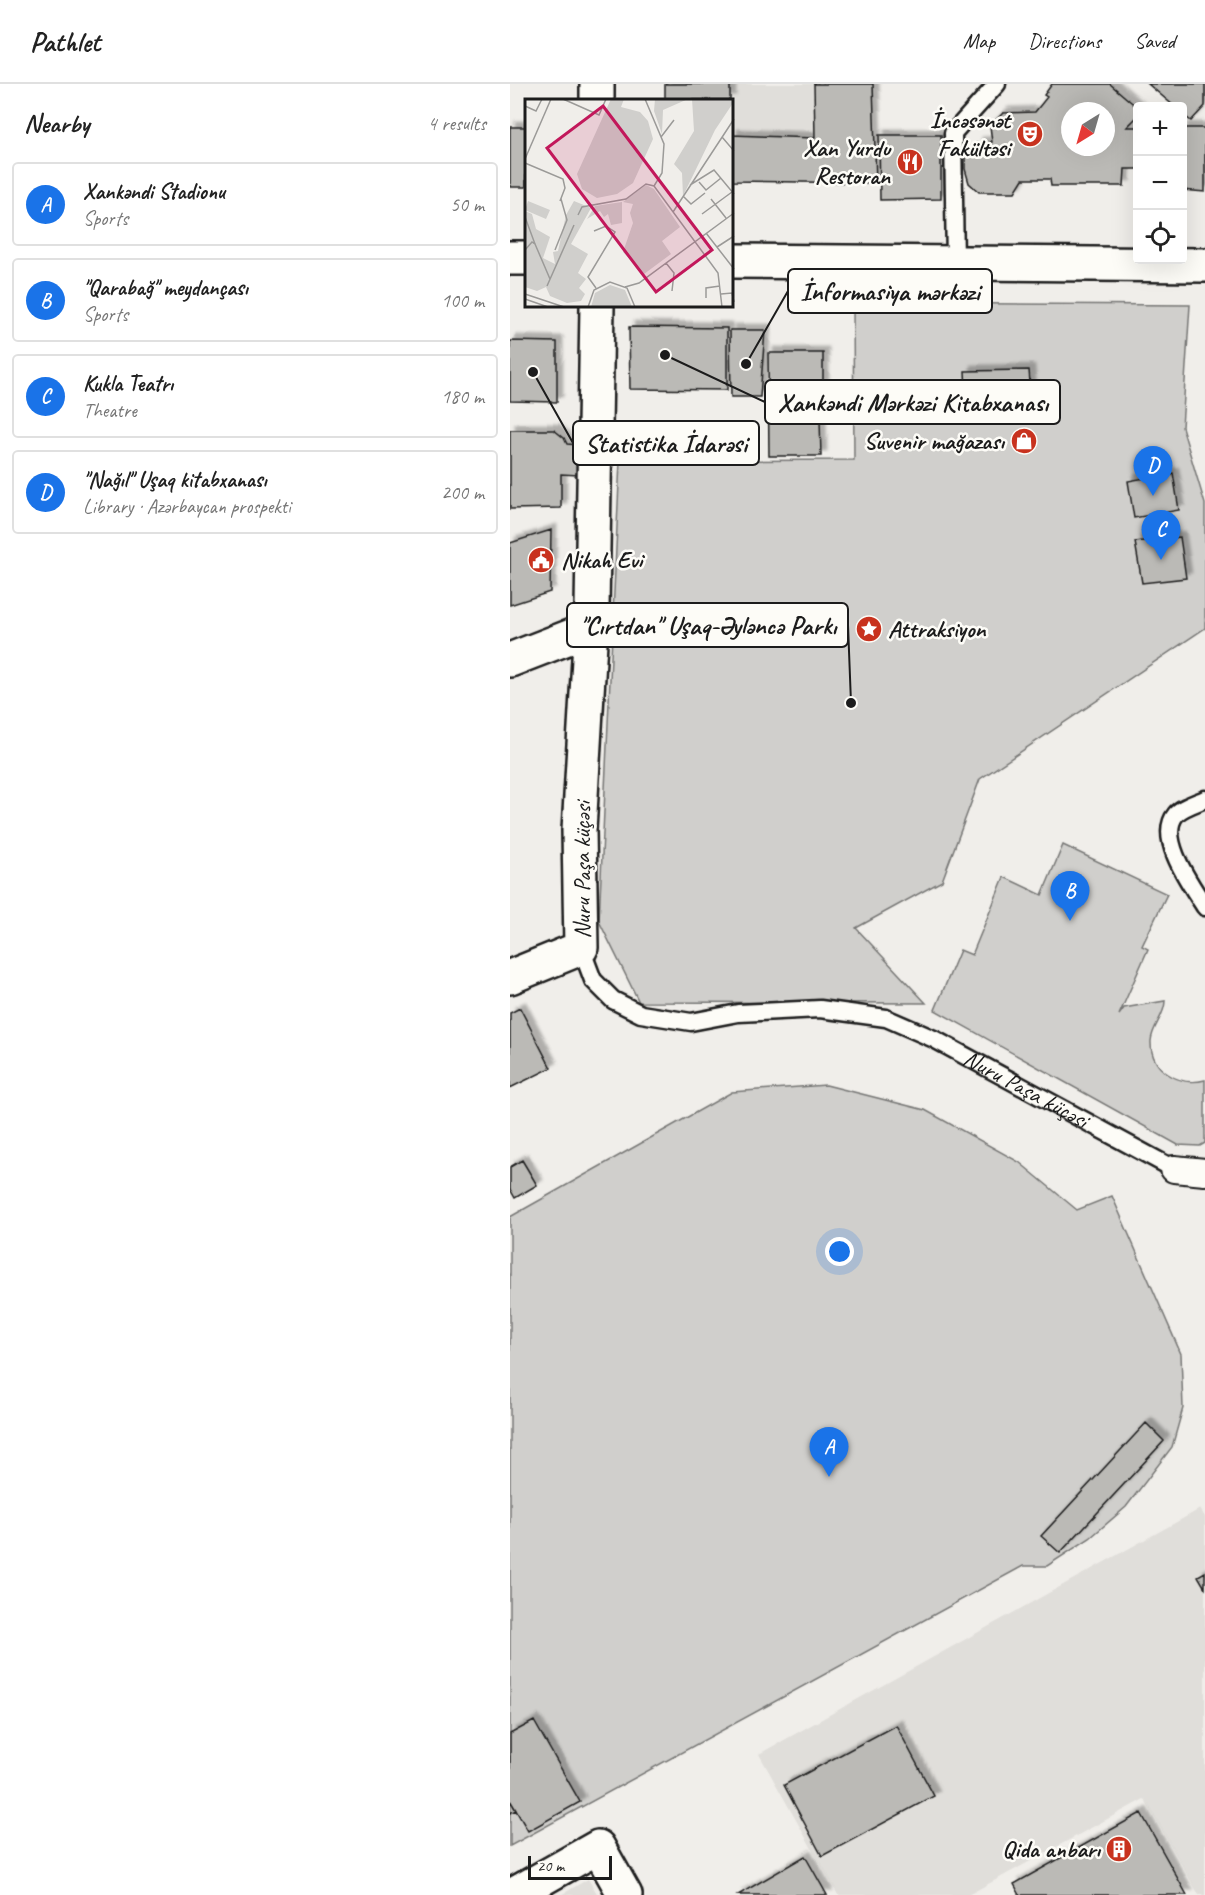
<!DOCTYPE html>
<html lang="en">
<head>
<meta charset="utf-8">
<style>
  :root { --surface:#fff; --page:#f2f2f2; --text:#222; --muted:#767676; --line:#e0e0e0; --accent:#1a73e8 }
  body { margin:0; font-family:Caveat,sans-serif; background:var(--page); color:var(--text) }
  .controls { position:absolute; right:18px; top:18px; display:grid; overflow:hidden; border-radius:6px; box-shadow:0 6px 24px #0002 }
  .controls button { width:54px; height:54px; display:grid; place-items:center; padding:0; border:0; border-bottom:2px solid var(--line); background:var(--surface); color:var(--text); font:30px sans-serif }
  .compass { position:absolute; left:551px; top:18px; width:54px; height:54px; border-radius:50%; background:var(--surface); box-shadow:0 6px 24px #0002; rotate:217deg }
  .scale { position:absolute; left:18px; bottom:15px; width:84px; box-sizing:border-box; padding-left:6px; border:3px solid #1c1c1c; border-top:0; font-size:16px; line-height:21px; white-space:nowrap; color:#1c1c1c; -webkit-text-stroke:4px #fdfcf7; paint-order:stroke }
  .you { position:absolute; left:330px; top:1168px; width:21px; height:21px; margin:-15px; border:4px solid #fff; border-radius:50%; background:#1a73e8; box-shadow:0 0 0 9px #1a73e833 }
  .badge { display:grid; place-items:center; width:39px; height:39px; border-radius:50%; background:var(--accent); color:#fff; font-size:20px; font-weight:700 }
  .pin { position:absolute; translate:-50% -50px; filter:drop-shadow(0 2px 3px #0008) }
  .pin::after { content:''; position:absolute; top:32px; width:21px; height:18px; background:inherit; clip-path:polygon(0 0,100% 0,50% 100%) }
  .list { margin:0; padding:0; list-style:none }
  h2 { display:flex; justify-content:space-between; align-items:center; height:78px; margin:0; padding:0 24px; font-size:26px }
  h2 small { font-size:20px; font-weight:400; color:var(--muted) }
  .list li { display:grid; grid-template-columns:39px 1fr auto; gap:18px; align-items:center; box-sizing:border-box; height:84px; margin:0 12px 12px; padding:0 12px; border:2px solid var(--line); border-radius:6px }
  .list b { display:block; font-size:22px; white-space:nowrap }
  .list p { margin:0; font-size:20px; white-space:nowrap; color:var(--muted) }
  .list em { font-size:20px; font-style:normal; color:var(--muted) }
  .icon { flex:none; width:33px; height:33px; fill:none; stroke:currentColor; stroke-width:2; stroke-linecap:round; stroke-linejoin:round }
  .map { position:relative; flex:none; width:695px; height:1811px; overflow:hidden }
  header { display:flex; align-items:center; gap:36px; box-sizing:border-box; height:84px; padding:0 30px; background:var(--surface); border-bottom:2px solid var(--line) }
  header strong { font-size:28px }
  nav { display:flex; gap:33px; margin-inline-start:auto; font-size:21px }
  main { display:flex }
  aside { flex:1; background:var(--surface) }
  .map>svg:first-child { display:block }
  .built { fill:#e0deda }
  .green { fill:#d0cfcc; stroke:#767674; stroke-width:1.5 }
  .building { fill:#bbbab6; stroke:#1c1c1c; stroke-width:1.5; fill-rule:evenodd; filter:url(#shadow) }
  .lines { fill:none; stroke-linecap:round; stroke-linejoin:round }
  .service-casing { stroke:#1c1c1c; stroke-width:21 }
  .pedestrian-casing { stroke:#1c1c1c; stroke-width:30 }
  .minor-casing { stroke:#1c1c1c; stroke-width:38 }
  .tertiary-casing { stroke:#1c1c1c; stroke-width:38 }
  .primary-casing { stroke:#1c1c1c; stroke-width:38 }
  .service { stroke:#fdfcf7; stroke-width:16 }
  .pedestrian { stroke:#fdfcf7; stroke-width:26 }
  .minor { stroke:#fdfcf7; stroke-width:33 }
  .tertiary { stroke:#fdfcf7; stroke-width:33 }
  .primary { stroke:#fdfcf7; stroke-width:33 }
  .labels { text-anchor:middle; stroke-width:5; stroke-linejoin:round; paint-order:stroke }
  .poi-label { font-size:24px; font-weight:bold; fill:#1c1c1c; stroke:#fdfcf7; text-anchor:end }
  .street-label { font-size:24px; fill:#1c1c1c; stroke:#fdfcf7 }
  .inset-road { fill:none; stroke:#9b9a98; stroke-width:1.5 }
  .view { fill:#c2185b; fill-opacity:0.15; stroke:#c2185b; stroke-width:3 }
  .inset-edge { fill:none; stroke:#1c1c1c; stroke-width:3 }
  .leader { fill:none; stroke:#1c1c1c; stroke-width:2 }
  .callout-dot { fill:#1c1c1c; stroke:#fdfcf7; stroke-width:2 }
  .callout { fill:#fdfcf7; stroke:#1c1c1c; stroke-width:2 }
  .callout-label { font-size:26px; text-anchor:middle; font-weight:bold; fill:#1c1c1c }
</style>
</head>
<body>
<header>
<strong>Pathlet</strong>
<nav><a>Map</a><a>Directions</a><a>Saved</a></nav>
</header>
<main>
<aside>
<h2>Nearby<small>4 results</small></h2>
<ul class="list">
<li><span class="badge">A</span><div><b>Xankəndi Stadionu</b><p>Sports</p></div><em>50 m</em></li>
<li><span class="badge">B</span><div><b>&quot;Qarabağ&quot; meydançası</b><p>Sports</p></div><em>100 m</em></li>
<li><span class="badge">C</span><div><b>Kukla Teatrı</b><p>Theatre</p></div><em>180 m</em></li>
<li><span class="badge">D</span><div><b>&quot;Nağıl&quot; Uşaq kitabxanası</b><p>Library · Azərbaycan prospekti</p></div><em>200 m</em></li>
</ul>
</aside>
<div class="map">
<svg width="695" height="1811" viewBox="0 0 695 1811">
  <defs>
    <filter id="shadow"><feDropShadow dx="5.5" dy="-5.5" stdDeviation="1.5" flood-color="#0004"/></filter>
  </defs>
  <rect width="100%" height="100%" fill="#f0eeea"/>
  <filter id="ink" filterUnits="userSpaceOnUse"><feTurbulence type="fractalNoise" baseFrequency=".0167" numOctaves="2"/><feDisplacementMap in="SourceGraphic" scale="12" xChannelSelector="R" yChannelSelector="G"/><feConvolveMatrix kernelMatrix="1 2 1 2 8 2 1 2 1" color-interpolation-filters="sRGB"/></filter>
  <g filter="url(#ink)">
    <path class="built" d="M155,0H363L366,99L222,97V16H155Z
      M690,1425L695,1433V1811H689L634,1715L458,1811H328L249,1670Z
      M78,1795L88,1811H51Z"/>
    <path class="green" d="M343,219L680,221L672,343L695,420V544L470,695L432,797L346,844L416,919L129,918L89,837L110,377L344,376Z
      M553,761L657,810L632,862L638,865L609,931L614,924L655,917C655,932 642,942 641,957C640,986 669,1003 695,996V1059L690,1062L668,1061L425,926L450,866L462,871L494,793L532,811Z
      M316,1001L415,1026L509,1078L567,1126L602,1112L671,1270L673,1324L662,1363L616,1423L580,1454L537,1482H513L0,1762V1133L222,1008Z"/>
    <path class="building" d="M155,0H220V16H155Z
      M303,0H363L366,99L222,97V51L305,54L304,0Z
      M542,0H600L628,24V32L617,43H628V85H615L614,102H541L540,95H513L505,108H469L459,99L455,85V72H467V59L482,58L480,42L493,29L525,28L537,13L534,11ZM560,27H596V63H560Z
      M638,0H695V22L681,37L672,30V22H664Z
      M0,43H16V103H0Z
      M672,44H695V108L672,106Z
      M369,51H431V115L370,116Z
      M119,243L217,244V306L120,305Z
      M220,246H255L250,313H221Z
      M0,257L47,258V318L0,317Z
      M258,269H313V305H324V335H310L311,372H259Z
      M519,286L522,324L457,325L455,287Z
      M0,346H44L54,354L57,360L70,361L68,391L51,390V424L0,425Z
      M663,389L669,426L624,434L618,397Z
      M41,446L40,508L0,521V459Z
      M670,453L676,494L632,499L625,458Z
      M10,924L41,984L0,1004V929Z
      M12,1076L27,1101L5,1114L0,1105V1083Z
      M636,1339L654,1357L550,1469L531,1452Z
      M695,1488V1504L688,1492Z
      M24,1637L70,1718L18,1747L0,1716V1650Z
      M386,1641L424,1712L312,1772L274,1701Z
      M0,1716L6,1726L0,1729Z
      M631,1729L677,1811H510L504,1800Z
      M295,1772L317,1811H228Z"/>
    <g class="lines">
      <defs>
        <g id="service">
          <path d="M445,179L443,49L487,0"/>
          <path d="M695,715C686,719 672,723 666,730C646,754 682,802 695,823"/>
          <path id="s1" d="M71,864L83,896L103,916L131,930L181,938L228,929L310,925L376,934L424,955L664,1085"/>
        </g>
        <path id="pedestrian" d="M664,1085L695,1088"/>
        <path id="minor" d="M0,576L80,545
          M0,893L71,864L69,746L82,524L87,222
          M3,1811L88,1763L115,1811"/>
        <path id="tertiary" d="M87,0V16"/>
        <path id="primary" d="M0,174H16
          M222,177L695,181"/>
      </defs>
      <use href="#service" class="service-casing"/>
      <use href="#pedestrian" class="pedestrian-casing"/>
      <use href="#minor" class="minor-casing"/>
      <use href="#tertiary" class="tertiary-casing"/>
      <use href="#primary" class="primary-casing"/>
      <use href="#service" class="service"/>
      <use href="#pedestrian" class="pedestrian"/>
      <use href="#minor" class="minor"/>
      <use href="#tertiary" class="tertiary"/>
      <use href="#primary" class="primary"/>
    </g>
  </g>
  <defs>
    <symbol id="theatre-disc" viewBox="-11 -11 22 22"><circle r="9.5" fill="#c8321e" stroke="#fdfcf7"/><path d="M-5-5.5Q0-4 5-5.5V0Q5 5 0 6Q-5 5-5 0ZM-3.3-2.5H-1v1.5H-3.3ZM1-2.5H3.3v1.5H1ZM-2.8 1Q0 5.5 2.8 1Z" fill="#fff"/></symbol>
    <symbol id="restaurant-disc" viewBox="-11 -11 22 22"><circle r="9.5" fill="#c8321e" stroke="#fdfcf7"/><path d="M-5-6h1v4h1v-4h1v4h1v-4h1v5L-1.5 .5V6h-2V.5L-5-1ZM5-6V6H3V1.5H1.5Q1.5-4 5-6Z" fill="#fff"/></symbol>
    <symbol id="shop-disc" viewBox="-11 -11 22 22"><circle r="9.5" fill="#c8321e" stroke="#fdfcf7"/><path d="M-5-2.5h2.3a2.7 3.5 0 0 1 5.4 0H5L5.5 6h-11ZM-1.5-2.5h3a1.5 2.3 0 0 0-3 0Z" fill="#fff"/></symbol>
    <symbol id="civic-disc" viewBox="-11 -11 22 22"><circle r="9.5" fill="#c8321e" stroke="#fdfcf7"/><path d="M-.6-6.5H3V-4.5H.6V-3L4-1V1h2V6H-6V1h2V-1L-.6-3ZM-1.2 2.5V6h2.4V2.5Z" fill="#fff"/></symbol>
    <symbol id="sight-disc" viewBox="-11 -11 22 22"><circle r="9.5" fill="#c8321e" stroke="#fdfcf7"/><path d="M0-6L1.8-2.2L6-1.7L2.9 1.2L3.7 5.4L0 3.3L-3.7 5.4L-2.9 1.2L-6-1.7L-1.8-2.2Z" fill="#fff"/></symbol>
    <symbol id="building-disc" viewBox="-11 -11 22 22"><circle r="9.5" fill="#c8321e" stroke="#fdfcf7"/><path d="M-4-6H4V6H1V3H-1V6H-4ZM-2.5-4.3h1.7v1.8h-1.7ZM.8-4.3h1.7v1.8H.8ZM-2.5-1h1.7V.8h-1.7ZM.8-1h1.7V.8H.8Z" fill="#fff"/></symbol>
  </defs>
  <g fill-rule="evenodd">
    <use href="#theatre-disc" x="505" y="35" width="30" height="30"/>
    <use href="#restaurant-disc" x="385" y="63" width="30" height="30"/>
    <use href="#shop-disc" x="499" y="342" width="30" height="30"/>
    <use href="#civic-disc" x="16" y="461" width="30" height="30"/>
    <use href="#sight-disc" x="344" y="530" width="30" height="30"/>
    <use href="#building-disc" x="594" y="1750" width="30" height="30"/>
  </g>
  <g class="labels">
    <g class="poi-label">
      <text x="500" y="44">İncəsənət<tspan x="500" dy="28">Fakültəsi</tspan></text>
      <text x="380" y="72">Xan Yurdu<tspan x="380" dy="28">Restoran</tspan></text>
      <text x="494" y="365">Suvenir mağazası</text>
      <text x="51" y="484" text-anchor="start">Nikah Evi</text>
      <text x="378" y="553" text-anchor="start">Attraksiyon</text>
      <text x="590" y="1773">Qida anbarı</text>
    </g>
    <g class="street-label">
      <text transform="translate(72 786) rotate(-90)" y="8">Nuru Paşa küçəsi</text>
      <text dy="8" stroke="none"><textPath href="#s1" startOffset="498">Nuru Paşa küçəsi</textPath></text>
    </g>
  </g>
  <g transform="translate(15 15)">
    <rect width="208" height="208" fill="#f0eeea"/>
    <path d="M86,0H99L96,8L115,13L123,22L128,40L108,84L92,95L72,99L57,90L52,75ZM130,0H163L138,11L137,35L129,12ZM167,0H208V4L190,31L158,97L157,74L149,65L169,32ZM121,86L129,90L155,128L137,142L146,155L119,175L98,153L108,124L105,114L108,105L98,103ZM3,102L25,111L21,120L0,111ZM49,102L66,109L46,145L63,155L53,174L61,180L54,189L60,195L56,202L42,204L25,197L21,188L12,192L0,188V112L7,115L11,130L25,138L18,159L30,165L28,153L33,152L41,116ZM97,103V124L86,126L83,115L79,118L75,112L62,120L70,107ZM85,186L100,191L107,208H66L70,194Z" fill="#d0cfcc"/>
    <path class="inset-road" d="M38,0L74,16L81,0M120,0L139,45L137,74L129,87M0,7L11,12L17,0M136,38L149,21M197,38L209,52M0,60L26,0M0,64L38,80L40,89L35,102M174,83L181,91L196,79M165,86L189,71L209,95M158,97L166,105L180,94M186,100L201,119M148,113L209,20M177,115L207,93M53,116L57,108L101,100L121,85L129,87L193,174L197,208M0,118L10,145L7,143L0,151M69,132L81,127L90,133L63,178L71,189M181,134L209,170M10,145L25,180M192,148L209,137M30,151L42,121L36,100M141,164L149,174L147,192M22,187L49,126M100,188L114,184L209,114M0,195L39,208M196,195L207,194L209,203M181,199V189L195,187M0,200L23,208M63,208L69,191L85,183L102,189L110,208"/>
    <path class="view" d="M78,7L187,151L131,193L22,49Z"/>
    <rect width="208" height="208" class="inset-edge"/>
  </g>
  <path class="leader" d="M236 280L278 207M155 271L255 318M23 288L63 359M341 619L338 541"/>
  <g class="callout-dot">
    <circle cx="236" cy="280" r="6"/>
    <circle cx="155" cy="271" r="6"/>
    <circle cx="23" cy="288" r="6"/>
    <circle cx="341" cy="619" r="6"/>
  </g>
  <g class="callout">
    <rect x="278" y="185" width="204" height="44" rx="6"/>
    <rect x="255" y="296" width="295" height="44" rx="6"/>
    <rect x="63" y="337" width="186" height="44" rx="6"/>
    <rect x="57" y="519" width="281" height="44" rx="6"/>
  </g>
  <g class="callout-label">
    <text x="380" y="216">İnformasiya mərkəzi</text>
    <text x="403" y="327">Xankəndi Mərkəzi Kitabxanası</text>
    <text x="156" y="368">Statistika İdarəsi</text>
    <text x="198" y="550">"Cırtdan" Uşaq-Əyləncə Parkı</text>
  </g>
</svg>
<div class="controls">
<button>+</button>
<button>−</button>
<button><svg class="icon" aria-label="locate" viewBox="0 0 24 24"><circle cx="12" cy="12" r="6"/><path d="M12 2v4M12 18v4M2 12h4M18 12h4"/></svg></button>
</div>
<svg class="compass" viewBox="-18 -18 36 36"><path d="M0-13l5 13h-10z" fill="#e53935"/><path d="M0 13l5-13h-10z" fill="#767676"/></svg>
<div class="scale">20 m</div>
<div class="you"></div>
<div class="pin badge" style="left:319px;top:1393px">A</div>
<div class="pin badge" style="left:560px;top:837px">B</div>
<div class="pin badge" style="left:651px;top:476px">C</div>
<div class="pin badge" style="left:643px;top:412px">D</div>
</div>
</main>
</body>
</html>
